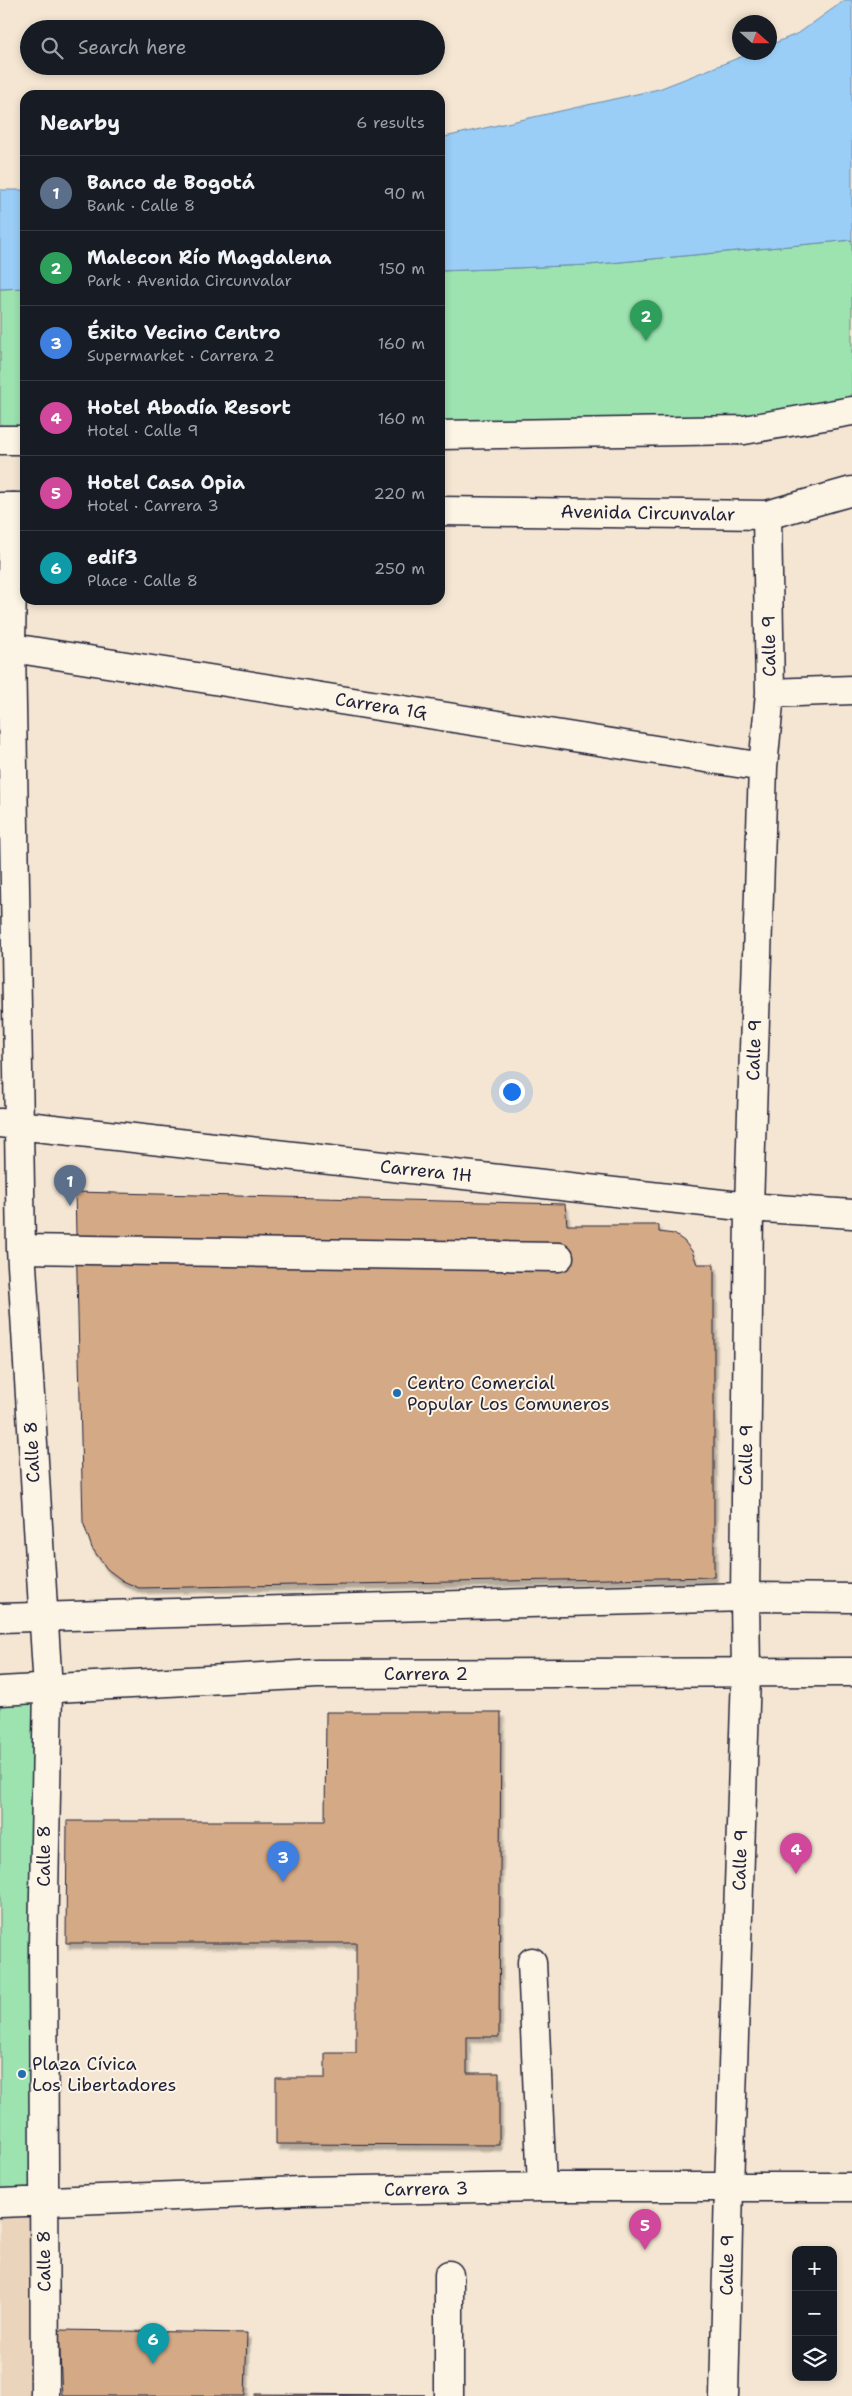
<!DOCTYPE html>
<html lang="en">
<head>
<meta charset="utf-8">
<style>
  :root { --surface:#171b24; --page:#242831; --text:#f1f3f6; --muted:#9ea1a6; --line:#363941; --accent:#1f6fb2 }
  body { margin:0; font-family:"Shantell Sans",sans-serif; background:var(--page); color:var(--text) }
  .controls { position:absolute; right:15px; bottom:15px; display:grid; overflow:hidden; border-radius:10px; box-shadow:0 2px 8px #0003 }
  .controls button { width:45px; height:45px; display:grid; place-items:center; padding:0; border:0; border-bottom:1px solid var(--line); background:var(--surface); color:var(--text); font:25px sans-serif }
  .compass { position:absolute; left:732px; top:15px; width:45px; height:45px; border-radius:50%; background:var(--surface); box-shadow:0 2px 8px #0003; rotate:111deg }
  .you { position:absolute; left:511px; top:1091px; width:18px; height:18px; margin:-12px; border:4px solid #fff; border-radius:50%; background:#1a73e8; box-shadow:0 0 0 8px #1a73e833 }
  .badge { display:grid; place-items:center; width:32px; height:32px; border-radius:50%; background:var(--accent); color:#fff; font-size:16px; font-weight:700 }
  .pin { position:absolute; translate:-50% -41px; filter:drop-shadow(0 1px 2px #0008) }
  .pin::after { content:''; position:absolute; top:26px; width:18px; height:15px; background:inherit; clip-path:polygon(0 0,100% 0,50% 100%) }
  .list { margin:0; padding:0; list-style:none }
  h2 { display:flex; justify-content:space-between; align-items:center; height:65px; margin:0; padding:0 20px; font-size:21px }
  h2 small { font-size:16px; font-weight:400; color:var(--muted) }
  .list li { display:grid; grid-template-columns:32px 1fr auto; gap:15px; align-items:center; box-sizing:border-box; height:75px; padding:0 20px; border-top:1px solid var(--line) }
  .list b { display:block; font-size:19px; white-space:nowrap }
  .list p { margin:0; font-size:16px; white-space:nowrap; color:var(--muted) }
  .list em { font-size:16px; font-style:normal; color:var(--muted) }
  .icon { flex:none; width:28px; height:28px; fill:none; stroke:currentColor; stroke-width:2; stroke-linecap:round; stroke-linejoin:round }
  .map { position:relative; flex:none; width:852px; height:2396px; overflow:hidden }
  .search { position:absolute; background:var(--surface); box-shadow:0 2px 8px #0003; left:20px; top:20px; width:425px; height:55px; display:flex; align-items:center; gap:12px; box-sizing:border-box; padding:0 18px; border-radius:28px; color:var(--muted); font-size:19px }
  .panel { position:absolute; background:var(--surface); box-shadow:0 2px 8px #0003; left:20px; top:90px; width:425px; height:515px; border-radius:15px }
  .map>svg:first-child { display:block }
  .built { fill:#ead4bb }
  .green { fill:#9de3b0; stroke:#608276 }
  .water { fill:#9acef7; stroke:#6a89ac }
  .building { fill:#d4a986; stroke:#22223b; filter:url(#shadow) }
  .lines { fill:none; stroke-linecap:round; stroke-linejoin:round }
  .minor-casing { stroke:#22223b; stroke-width:31 }
  .major-casing { stroke:#22223b; stroke-width:31 }
  .minor { stroke:#fcf5e5; stroke-width:28 }
  .major { stroke:#fcf5e5; stroke-width:28 }
  .poi-dot { fill:#1f6fb2; stroke:#fcf5e5; stroke-width:2 }
  .labels { text-anchor:middle; stroke-width:4; stroke-linejoin:round; paint-order:stroke }
  .street-label { font-size:18px; fill:#22223b; stroke:#fcf5e5 }
  .poi-label { font-size:18px; fill:#22223b; stroke:#fcf5e5; text-anchor:start }
</style>
</head>
<body>
<div class="map">
<svg width="852" height="2396" viewBox="0 0 852 2396">
  <defs>
    <filter id="shadow"><feDropShadow dx="3" dy="5.5" stdDeviation="1" flood-color="#0004"/></filter>
  </defs>
  <rect width="100%" height="100%" fill="#f4e6d2"/>
  <filter id="ink" filterUnits="userSpaceOnUse"><feTurbulence type="fractalNoise" baseFrequency=".02" numOctaves="2"/><feDisplacementMap in="SourceGraphic" scale="10" xChannelSelector="R" yChannelSelector="G"/><feConvolveMatrix kernelMatrix="1 2 1 2 8 2 1 2 1" color-interpolation-filters="sRGB"/></filter>
  <g filter="url(#ink)">
    <path class="built" d="M0,2203H43L45,2396H0Z"/>
    <path class="green" d="M852,240V411L440,435V271L589,265Z
      M25,288V440H0V289Z
      M48,1689L43,2203H0V1691Z"/>
    <path class="water" d="M845,0H852V240L589,265L440,271V138L659,89L751,53L770,52V45L799,33Z
      M0,190H25V288L0,289Z"/>
    <path class="building" d="M75,1192L565,1204L567,1225H659V1232L674,1234L684,1241L692,1251L697,1264H714V1577L139,1588L123,1581L107,1569L92,1548L83,1522Z
      M326,1712H501L499,2037H467V2073H499V2145L276,2144V2078H325V2053H356V1943H66L67,1821H325Z
      M59,2330L247,2333L245,2396H62Z
      M255,2394L425,2395L255,2396Z"/>
    <g class="lines">
      <defs>
        <path id="minor" d="M13,507L11,647L21,1249L48,1689L43,1946L45,2396
          M0,646L763,767
          M770,693L852,690
          M0,1123L749,1207L852,1214
          M21,1249L559,1257
          M532,1962L542,2187
          M0,2203L301,2191L542,2187H852
          M449,2396V2275
          M724,2396L729,2187L746,1674L745,1597L749,1207L763,767L770,693L767,515"/>
        <path id="major" d="M440,435L744,430L852,411
          M0,440H25
          M0,507H25
          M440,511L767,515L852,491
          M0,1618L745,1597L852,1598
          M0,1691L317,1674L852,1672"/>
      </defs>
      <use href="#minor" class="minor-casing"/>
      <use href="#major" class="major-casing"/>
      <use href="#minor" class="minor"/>
      <use href="#major" class="major"/>
    </g>
  </g>
  <g class="poi-dot">
    <circle cx="397" cy="1393" r="5"/>
    <circle cx="22" cy="2074" r="5"/>
  </g>
  <g class="labels">
    <g class="street-label">
      <text transform="translate(648 513) rotate(1)" y="6">Avenida Circunvalar</text>
      <text transform="translate(769 646) rotate(-91)" y="6">Calle 9</text>
      <text transform="translate(381 706) rotate(9)" y="6">Carrera 1G</text>
      <text transform="translate(754 1050) rotate(-88)" y="6">Calle 9</text>
      <text transform="translate(426 1171) rotate(6)" y="6">Carrera 1H</text>
      <text transform="translate(32 1452) rotate(-93)" y="6">Calle 8</text>
      <text transform="translate(746 1455) rotate(-89)" y="6">Calle 9</text>
      <text x="426" y="1680">Carrera 2</text>
      <text transform="translate(44 1856) rotate(-90)" y="6">Calle 8</text>
      <text transform="translate(740 1860) rotate(-88)" y="6">Calle 9</text>
      <text transform="translate(426 2189) rotate(-1)" y="6">Carrera 3</text>
      <text transform="translate(44 2261) rotate(-91)" y="6">Calle 8</text>
      <text transform="translate(727 2265) rotate(-89)" y="6">Calle 9</text>
    </g>
    <g class="poi-label">
      <text x="407" y="1389">Centro Comercial<tspan x="407" dy="21">Popular Los Comuneros</tspan></text>
      <text x="32" y="2070">Plaza Cívica<tspan x="32" dy="21">Los Libertadores</tspan></text>
    </g>
  </g>
</svg>
<div class="controls">
<button>+</button>
<button>−</button>
<button><svg class="icon" aria-label="layers" viewBox="0 0 24 24"><path d="M12 4l9 5-9 5-9-5zM3 14l9 5 9-5"/></svg></button>
</div>
<svg class="compass" viewBox="-18 -18 36 36"><path d="M0-13l5 13h-10z" fill="#e53935"/><path d="M0 13l5-13h-10z" fill="#9ea1a6"/></svg>
<div class="you"></div>
<div class="pin badge" style="left:70px;top:1206px;background:#5c6f8a">1</div>
<div class="pin badge" style="left:646px;top:341px;background:#2e9e5b">2</div>
<div class="pin badge" style="left:283px;top:1882px;background:#3f7fe0">3</div>
<div class="pin badge" style="left:796px;top:1874px;background:#d1479c">4</div>
<div class="pin badge" style="left:645px;top:2250px;background:#d1479c">5</div>
<div class="pin badge" style="left:153px;top:2364px;background:#0f9aa8">6</div>
<div class="search"><svg class="icon" aria-label="search" viewBox="0 0 24 24"><circle cx="10" cy="10" r="6"/><path d="M15 15l6 6"/></svg>Search here</div>
<section class="panel">
<h2>Nearby<small>6 results</small></h2>
<ul class="list">
<li><span class="badge" style="background:#5c6f8a">1</span><div><b>Banco de Bogotá</b><p>Bank · Calle 8</p></div><em>90 m</em></li>
<li><span class="badge" style="background:#2e9e5b">2</span><div><b>Malecon Río Magdalena</b><p>Park · Avenida Circunvalar</p></div><em>150 m</em></li>
<li><span class="badge" style="background:#3f7fe0">3</span><div><b>Éxito Vecino Centro</b><p>Supermarket · Carrera 2</p></div><em>160 m</em></li>
<li><span class="badge" style="background:#d1479c">4</span><div><b>Hotel Abadía Resort</b><p>Hotel · Calle 9</p></div><em>160 m</em></li>
<li><span class="badge" style="background:#d1479c">5</span><div><b>Hotel Casa Opia</b><p>Hotel · Carrera 3</p></div><em>220 m</em></li>
<li><span class="badge" style="background:#0f9aa8">6</span><div><b>edif3</b><p>Place · Calle 8</p></div><em>250 m</em></li>
</ul>
</section>
</div>
</body>
</html>
